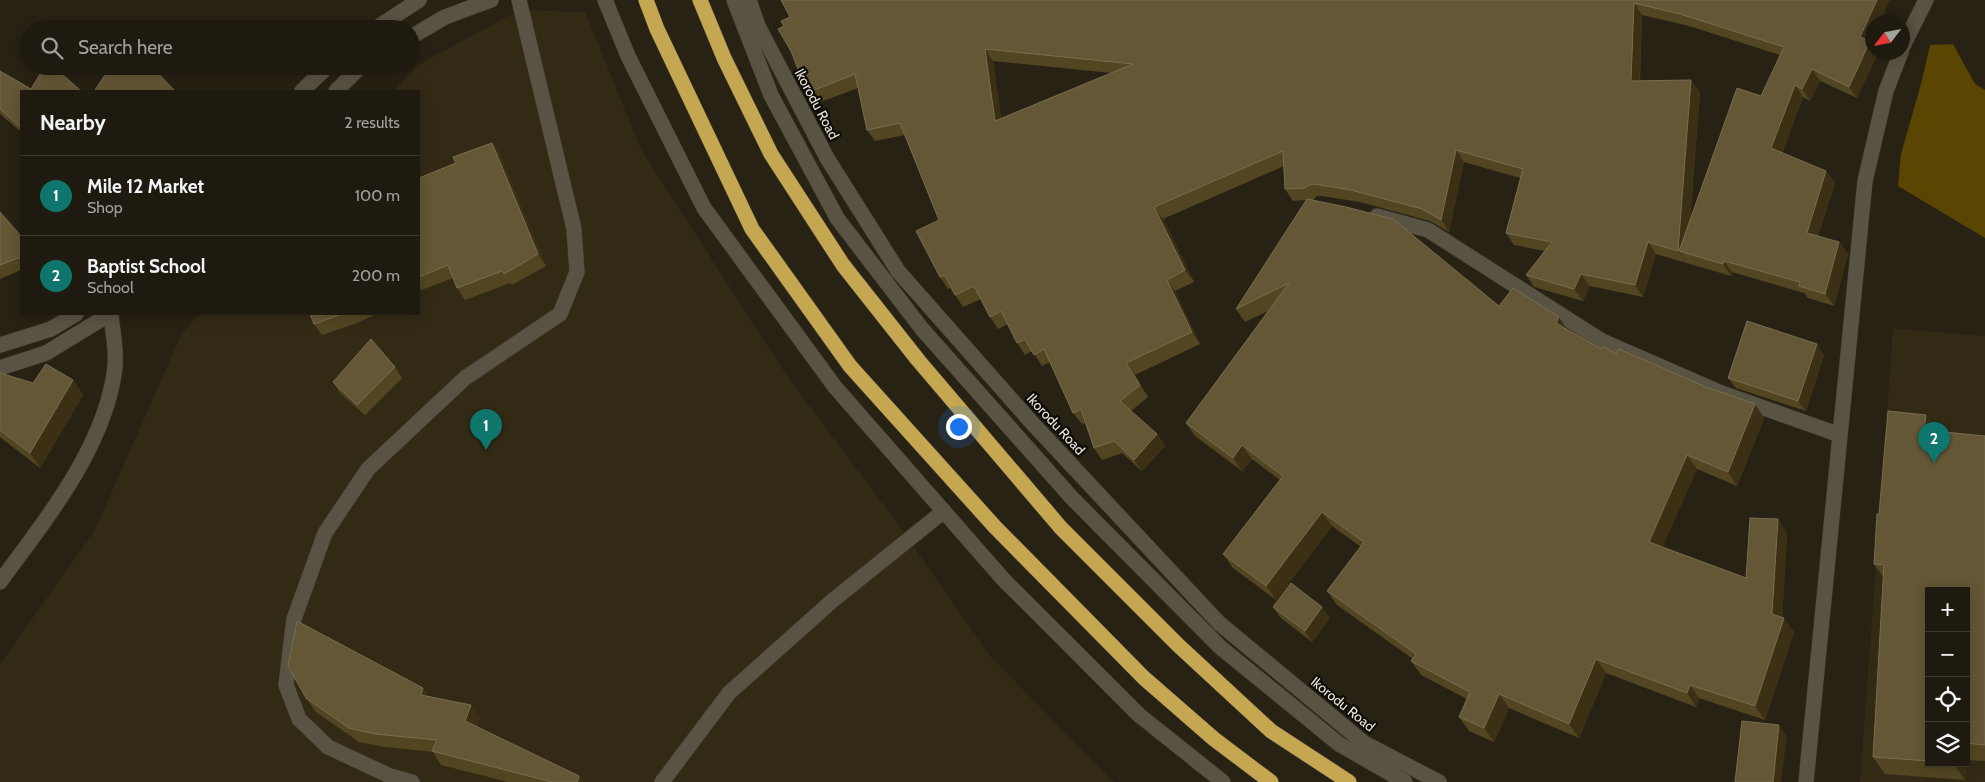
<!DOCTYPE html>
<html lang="en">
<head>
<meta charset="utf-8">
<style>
  :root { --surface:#1e1a0f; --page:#2b271d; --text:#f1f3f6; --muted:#a1a19e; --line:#3c382f; --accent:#0f766e }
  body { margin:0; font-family:Cabin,sans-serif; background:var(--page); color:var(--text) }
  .controls { position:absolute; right:15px; bottom:15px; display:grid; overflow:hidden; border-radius:0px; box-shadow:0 2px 12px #0003 }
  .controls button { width:45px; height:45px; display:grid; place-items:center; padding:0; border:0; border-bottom:1px solid var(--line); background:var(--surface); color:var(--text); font:25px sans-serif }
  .compass { position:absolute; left:1865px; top:15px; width:45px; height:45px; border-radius:50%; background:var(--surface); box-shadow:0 2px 12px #0003; rotate:238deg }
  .you { position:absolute; left:958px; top:426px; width:18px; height:18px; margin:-12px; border:4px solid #fff; border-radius:50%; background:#1a73e8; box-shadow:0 0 0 8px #1a73e833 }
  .badge { display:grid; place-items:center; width:32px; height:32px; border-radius:50%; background:var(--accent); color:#fff; font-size:16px; font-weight:700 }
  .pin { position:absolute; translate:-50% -41px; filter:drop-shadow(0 1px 2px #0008) }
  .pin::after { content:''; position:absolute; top:26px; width:18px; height:15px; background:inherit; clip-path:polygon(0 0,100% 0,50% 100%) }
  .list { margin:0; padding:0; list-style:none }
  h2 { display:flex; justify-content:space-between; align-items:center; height:65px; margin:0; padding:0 20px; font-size:21px }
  h2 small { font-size:16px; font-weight:400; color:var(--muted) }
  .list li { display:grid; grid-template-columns:32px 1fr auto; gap:15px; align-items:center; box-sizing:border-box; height:80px; padding:0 20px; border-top:1px solid var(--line) }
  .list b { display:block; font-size:19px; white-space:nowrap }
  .list p { margin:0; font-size:16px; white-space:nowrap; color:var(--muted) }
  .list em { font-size:16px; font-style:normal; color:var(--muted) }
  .icon { flex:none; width:28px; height:28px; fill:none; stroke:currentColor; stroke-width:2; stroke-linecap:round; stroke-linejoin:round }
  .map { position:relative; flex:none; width:1985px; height:782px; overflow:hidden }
  .search { position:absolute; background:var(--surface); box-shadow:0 2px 12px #0003; left:20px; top:20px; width:400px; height:55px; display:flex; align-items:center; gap:12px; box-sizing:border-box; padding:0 18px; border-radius:28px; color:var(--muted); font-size:19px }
  .panel { position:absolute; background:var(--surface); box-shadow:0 2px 12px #0003; left:20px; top:90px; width:400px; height:225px; border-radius:0px }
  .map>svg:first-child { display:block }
  .built { fill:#322a15; fill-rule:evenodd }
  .green { fill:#5a4602 }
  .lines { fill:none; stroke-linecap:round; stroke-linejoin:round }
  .lane-casing { stroke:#413c32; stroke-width:16 }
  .street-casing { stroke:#413c32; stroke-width:16 }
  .secondary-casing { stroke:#413c32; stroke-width:16 }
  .highway-casing { stroke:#413c32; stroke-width:16 }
  .lane { stroke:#595343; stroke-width:15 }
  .street { stroke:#595343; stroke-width:15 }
  .secondary { stroke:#595343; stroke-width:15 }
  .highway { stroke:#c5a651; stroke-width:15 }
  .wall { fill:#524622; fill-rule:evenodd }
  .shaded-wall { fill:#3b3014 }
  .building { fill:#635736; stroke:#786d50; fill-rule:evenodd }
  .labels { text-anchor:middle; stroke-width:4.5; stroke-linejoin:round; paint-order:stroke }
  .street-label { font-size:14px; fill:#e9e5dc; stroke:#0e0c06 }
</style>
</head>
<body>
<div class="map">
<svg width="1985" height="782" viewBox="0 0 1985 782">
  <rect width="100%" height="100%" fill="#282214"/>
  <path class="built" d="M519,10L585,12L642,151L787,376L898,524L990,656L1114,782H0V664L95,530L181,335L199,314H419V91H394L416,66Z
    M1893,328L1985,336V782H1860ZM1929,591H1966V763H1929Z"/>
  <path class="green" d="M1953,44L1975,84L1985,90V238L1898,186L1901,154L1921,84L1930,45Z"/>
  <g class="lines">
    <defs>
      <path id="lane" d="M734,0L771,95L837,218L922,329L1072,498L1220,647L1339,744L1405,782
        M412,782L390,776L328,747L299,719L286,685L294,619L325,533L368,469L465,378L560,314L577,272L574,229L519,0
        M662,782L729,693L832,601L944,511"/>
      <path id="street" d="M1902,48L1926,0
        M1377,216L1428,230L1602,341L1719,392L1840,435
        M0,582C46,519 106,446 115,367C117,350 112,330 111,314
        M1806,782L1865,181L1886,91L1901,52"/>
      <path id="secondary" d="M605,0L628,56L704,208L835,387L1003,579L1139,715L1223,782
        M749,0L758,26L827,158L898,271L1033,424L1219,623L1364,743L1439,782
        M375,29L419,0
        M411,37L445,17L491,0
        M302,91L328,66
        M336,91L361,66
        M0,345L51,329L76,314
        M0,368L46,353L110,314"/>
      <path id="highway" d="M646,0L657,29L752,229L850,366L995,527L1144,678L1214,739L1271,782
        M700,0L724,58L771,154L843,265L918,360L1061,528L1178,645L1271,731L1349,782"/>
    </defs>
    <use href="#lane" class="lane-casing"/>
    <use href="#street" class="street-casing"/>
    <use href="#secondary" class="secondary-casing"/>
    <use href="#highway" class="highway-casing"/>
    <use href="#lane" class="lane"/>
    <use href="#street" class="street"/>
    <use href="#secondary" class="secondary"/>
    <use href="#highway" class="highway"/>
  </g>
  <path class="wall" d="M781,0H1890L1872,22V39L1871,43L1878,53L1857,98L1820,81L1810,101L1803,97L1782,153L1826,171L1835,183L1818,236L1839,242L1848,254L1834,306L1808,298L1804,293L1732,272L1731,276L1656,254L1643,297L1590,286L1583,301L1534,287L1526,275L1545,251L1514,245L1506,233L1520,178L1464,162L1449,232L1430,221L1360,202L1322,196H1317L1313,200H1311L1499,306L1568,331L1601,349L1616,354L1764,418L1737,486L1697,469L1662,547L1746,578L1787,533L1782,618L1794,632L1765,720L1699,698L1696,707L1606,673L1579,738L1509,708L1494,742L1469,731L1459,717L1467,699L1421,675L1411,661L1413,659L1337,605L1327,591L1361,547L1332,526L1276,600L1233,568L1223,554L1280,480L1252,459L1242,471L1195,436L1186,423L1268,311L1245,322L1236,309L1306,200L1293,201L1285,189L1284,166L1163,219L1194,282L1175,291L1200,344L1135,375L1148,397L1131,411L1157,434L1165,446L1142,471L1122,453L1102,460L1094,448L1085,423L1082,424L1073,413L1050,362L1042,366L1032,351L1025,355L1017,343L1008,324L998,329L990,317L981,299L963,307L955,295L951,288L948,289L940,277L939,220L905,135L875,141L867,130L858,88L815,104L807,93L784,26L790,17ZM1642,15L1689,26L1780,55L1761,96L1690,220L1700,92L1640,81ZM993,61L1111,73L1001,118Z
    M0,71L31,89L81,91H21V132L0,114Z
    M492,143L500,155L546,266L512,285L510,283L465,300L457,288L453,278L419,291V178L456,163Z
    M0,212L21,236V270L0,279Z
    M310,314H377L357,323L322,335L314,324Z
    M1824,355L1806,411L1736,388L1728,378Z
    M395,367L402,378L365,415L340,393L333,382Z
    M0,373L33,383L73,380L83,395L40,468L0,437Z
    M1937,431L1985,436V761L1966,760V591H1929V763H1966L1965,780L1885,774L1873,757L1884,578L1874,564L1879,514Z
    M1273,607L1330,618L1312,642L1281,618Z
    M423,688L429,696L480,718L477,727L579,776L583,782H509L441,765L433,752L385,747L359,742L316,712L306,698Z"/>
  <path class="shaded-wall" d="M1877,0H1890L1880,22H1872V39L1871,43L1872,45V52H1877L1878,53L1857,98L1849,87L1860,37Z
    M1634,3L1642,15L1639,93L1631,81Z
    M985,49L993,61L1003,133L995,121Z
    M1812,69L1820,81L1810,101L1802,89Z
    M1691,80L1700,92L1687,253L1679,251L1687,263L1678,251Z
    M1795,85L1803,97L1780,160L1771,148Z
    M492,143L500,155L546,266L538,254Z
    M1456,150L1464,162L1449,232L1441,220Z
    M1826,171L1835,183L1815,245L1807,233Z
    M1154,207L1163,219L1194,282L1185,270Z
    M1648,242L1656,254L1643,297L1635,285Z
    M1839,242L1848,254L1834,306L1825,294Z
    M1724,261L1732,272L1731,276L1723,264Z
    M1581,274L1590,286L1583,301L1574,289Z
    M1167,280L1175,291L1200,344L1192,332Z
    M1559,317L1568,331L1556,323Z
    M1817,344L1824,355L1806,411L1798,401Z
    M1126,363L1135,375L1148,397L1140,385Z
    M73,380L83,395L40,468L30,453Z
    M1755,404L1764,418L1737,486L1728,472Z
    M1926,415L1938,432L1924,430Z
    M1157,434L1165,446L1142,471L1134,460Z
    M1242,445L1252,459L1242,471L1233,458Z
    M1687,455L1697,469L1659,556L1649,542Z
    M1322,512L1332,526L1276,600L1266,586Z
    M1778,519L1787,533L1782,624L1784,618L1794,632L1765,720L1755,706L1772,614Z
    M1322,607L1330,618L1312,642L1305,631Z
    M1596,659L1606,673L1579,738L1569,724Z
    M1690,685L1699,698L1696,707L1687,693Z
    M423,688L433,701L421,695Z
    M1499,694L1509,708L1494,742L1484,728Z
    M471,705L480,718L475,735L465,721Z
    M1779,725L1787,736L1781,782H1773Z
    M1953,763H1966L1965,780Z
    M579,776L583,782H577Z"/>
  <path class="building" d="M781,0H1877L1860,37L1870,41L1849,87L1812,69L1802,89L1795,85L1771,148L1826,171L1807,233L1839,242L1825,294L1799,286L1800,282L1724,261L1723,264L1679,251L1737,88L1761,96L1784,47L1680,14L1634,3L1631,81L1691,80L1678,251L1648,242L1635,285L1581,274L1574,289L1526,275L1552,242L1506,233L1523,169L1456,150L1441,220L1422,209L1351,190L1314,184L1309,185L1305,188L1285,189L1283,151L1154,207L1185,270L1167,280L1192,332L1126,363L1140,385L1120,401L1157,434L1134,460L1114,441L1094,448L1081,409L1073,413L1044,349L1034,355L1025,339L1017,343L1001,311L990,317L974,286L955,295L945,275L940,277L916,231L939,220L900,123L867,130L855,74L807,93L791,51L778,29L784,26L781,21L790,17ZM985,49L1133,64L995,121Z
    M45,66H53L81,91H21V128L0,109V71L31,89Z
    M111,66H151L175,91H97L95,90Z
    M492,143L538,254L504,274L502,271L457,288L448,265L419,277V178L456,163L453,157Z
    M1307,199L1346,207L1393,219L1499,306L1513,288L1559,317L1556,323L1601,349L1603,346L1616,354L1619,349L1706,387L1755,404L1728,472L1687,455L1649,542L1746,578L1750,518L1778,519L1772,614L1784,618L1755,706L1690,685L1687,693L1596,659L1569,724L1499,694L1484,728L1459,717L1470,692L1411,661L1416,654L1327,591L1364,542L1322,512L1266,586L1223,554L1283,476L1242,445L1233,458L1186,423L1289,283L1236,309Z
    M0,212L21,236V257L0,265Z
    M310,314H342L314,324Z
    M1747,321L1817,344L1798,401L1728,378Z
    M371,339L395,367L357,405L333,382Z
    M46,364L73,380L30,453L0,430V373L33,383Z
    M1888,411L1926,415L1924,430L1985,436V745L1966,743V591H1929V761L1873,757L1884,565L1874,564L1877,514H1879Z
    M1291,583L1322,607L1305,631L1273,607Z
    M297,621L423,688L421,695L471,705L465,721L579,776L577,782H552L432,751L437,740L375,734L349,728L306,698L288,666Z
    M1742,721L1779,725L1773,782H1735Z"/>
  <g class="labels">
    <g class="street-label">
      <text transform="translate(817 104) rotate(62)" y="5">Ikorodu Road</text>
      <text transform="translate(1056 424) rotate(47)" y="5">Ikorodu Road</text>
      <text transform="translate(1343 704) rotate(39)" y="5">Ikorodu Road</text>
    </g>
  </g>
</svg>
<div class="controls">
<button>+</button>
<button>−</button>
<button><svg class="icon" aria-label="locate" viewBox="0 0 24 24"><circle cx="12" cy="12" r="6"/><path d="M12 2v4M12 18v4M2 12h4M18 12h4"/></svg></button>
<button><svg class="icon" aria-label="layers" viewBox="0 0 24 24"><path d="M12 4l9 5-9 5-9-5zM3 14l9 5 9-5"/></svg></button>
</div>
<svg class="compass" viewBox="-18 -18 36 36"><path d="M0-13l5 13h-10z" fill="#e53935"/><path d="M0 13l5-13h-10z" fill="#a1a19e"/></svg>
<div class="you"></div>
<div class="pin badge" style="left:486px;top:450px">1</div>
<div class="pin badge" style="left:1934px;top:463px">2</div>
<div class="search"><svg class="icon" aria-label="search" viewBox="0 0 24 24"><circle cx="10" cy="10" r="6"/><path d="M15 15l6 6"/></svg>Search here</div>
<section class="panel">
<h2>Nearby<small>2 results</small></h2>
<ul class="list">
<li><span class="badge">1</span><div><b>Mile 12 Market</b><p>Shop</p></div><em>100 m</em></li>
<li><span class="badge">2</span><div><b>Baptist School</b><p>School</p></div><em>200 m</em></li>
</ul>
</section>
</div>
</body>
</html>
